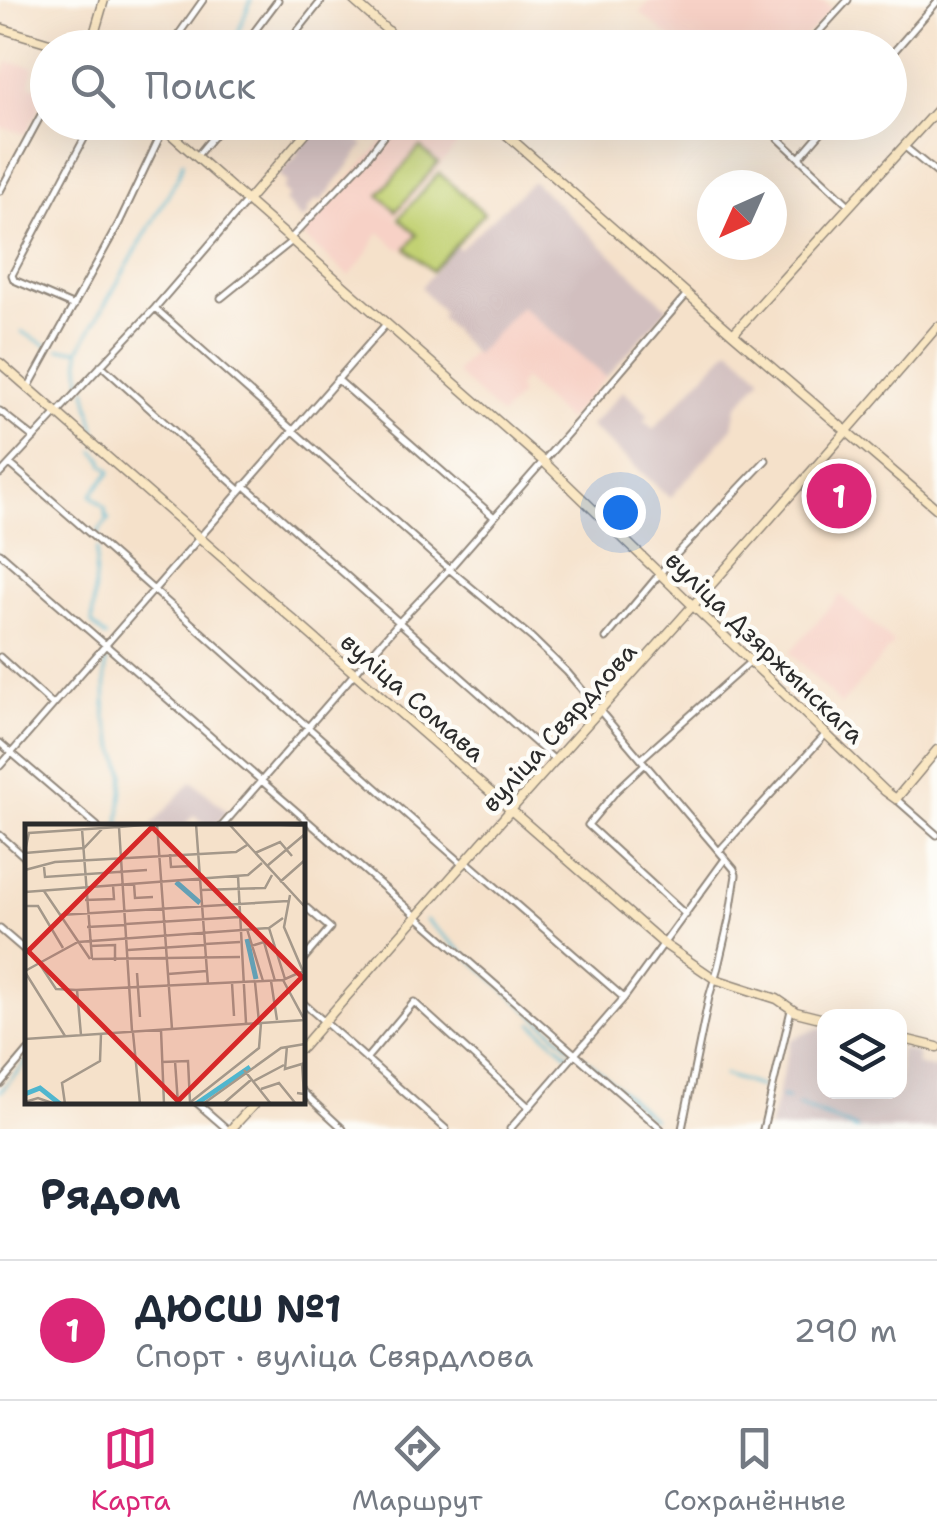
<!DOCTYPE html>
<html lang="ru">
<head>
<meta charset="utf-8">
<style>
  :root { --surface:#fff; --page:#f2f2f3; --text:#1f2937; --muted:#747a83; --line:#e0e1e3; --accent:#db2777 }
  body { margin:0; font-family:"Shantell Sans",sans-serif; background:var(--page); color:var(--text) }
  .controls { position:absolute; right:30px; bottom:30px; display:grid; overflow:hidden; border-radius:20px; box-shadow:0 10px 40px #0002 }
  .controls button { width:90px; height:90px; display:grid; place-items:center; padding:0; border:0; border-bottom:2px solid var(--line); background:var(--surface); color:var(--text); font:50px sans-serif }
  .compass { position:absolute; left:697px; top:170px; width:90px; height:90px; border-radius:50%; background:var(--surface); box-shadow:0 10px 40px #0002; rotate:225deg }
  .you { position:absolute; left:620px; top:512px; width:35px; height:35px; margin:-25px; border:8px solid #fff; border-radius:50%; background:#1a73e8; box-shadow:0 0 0 15px #1a73e833 }
  .badge { display:grid; place-items:center; width:65px; height:65px; border-radius:50%; background:var(--accent); color:#fff; font-size:32px; font-weight:700 }
  .pin { position:absolute; translate:-50% -50%; border:5px solid #fff; box-shadow:0 2px 10px #0006 }
  .list { margin:0; padding:0; list-style:none }
  h2 { display:flex; justify-content:space-between; align-items:center; height:130px; margin:0; padding:0 40px; font-size:42px }
  h2 small { font-size:32px; font-weight:400; color:var(--muted) }
  .list li { display:grid; grid-template-columns:65px 1fr auto; gap:30px; align-items:center; box-sizing:border-box; height:140px; padding:0 40px; border-top:2px solid var(--line) }
  .list b { display:block; font-size:38px; white-space:nowrap }
  .list p { margin:0; font-size:32px; white-space:nowrap; color:var(--muted) }
  .list em { font-size:32px; font-style:normal; color:var(--muted) }
  .icon { flex:none; width:55px; height:55px; fill:none; stroke:currentColor; stroke-width:2; stroke-linecap:round; stroke-linejoin:round }
  .map { position:relative; flex:none; width:937px; height:1129px; overflow:hidden }
  .search { position:absolute; background:var(--surface); box-shadow:0 10px 40px #0002; left:30px; right:30px; top:30px; height:110px; display:flex; align-items:center; gap:25px; box-sizing:border-box; padding:0 35px; border-radius:55px; color:var(--muted); font-size:38px }
  .sheet { height:270px; background:var(--surface) }
  nav { display:flex; justify-content:space-around; align-items:center; box-sizing:border-box; height:140px; border-top:2px solid var(--line); background:var(--surface); font-size:28px; color:var(--muted) }
  nav a { display:grid; justify-items:center; gap:5px }
  nav .on { color:var(--accent) }
  .map>svg:first-child { display:block }
  .built { fill:#f7d1c6 }
  .industrial { fill:#d2bfbf }
  .green { fill:#c2d173; stroke:#767e4f; stroke-width:2.5 }
  .lines { fill:none; stroke-linecap:round; stroke-linejoin:round }
  .stream { stroke:#50b6ce; stroke-width:2.5 }
  .street-casing { stroke:#90867a; stroke-width:9 }
  .secondary-casing { stroke:#90867a; stroke-width:11 }
  .street { stroke:#fff; stroke-width:5 }
  .secondary { stroke:#fae7c3; stroke-width:8 }
  .labels { text-anchor:middle; stroke-width:9; stroke-linejoin:round; paint-order:stroke }
  .street-label { font-size:25px; fill:#2b2b2b; stroke:#fdfcf7 }
  .inset-river { fill:none; stroke:#50b6ce; stroke-width:5 }
  .inset-road { fill:none; stroke:#a4988a; stroke-width:2.5 }
  .view { fill:#d62828; fill-opacity:0.15; stroke:#d62828; stroke-width:5 }
  .inset-edge { fill:none; stroke:#2b2b2b; stroke-width:5 }
</style>
</head>
<body>
<div class="map">
<svg width="937" height="1129" viewBox="0 0 937 1129">
  <rect width="100%" height="100%" fill="#fdfcf7"/>
  <filter id="ink" filterUnits="userSpaceOnUse"><feTurbulence type="fractalNoise" baseFrequency=".01" numOctaves="2"/><feDisplacementMap in="SourceGraphic" scale="20" xChannelSelector="R" yChannelSelector="G"/><feConvolveMatrix kernelMatrix="1 2 1 2 8 2 1 2 1" color-interpolation-filters="sRGB"/></filter>
  <filter id="wash" filterUnits="userSpaceOnUse"><feTurbulence type="fractalNoise" baseFrequency=".0048" numOctaves="4" result="noise"/><feDisplacementMap in="SourceGraphic" scale="40" xChannelSelector="R" yChannelSelector="G"/><feGaussianBlur stdDeviation="2.25" result="paint"/><feColorMatrix in="noise" values="0 0 0 0 0 0 0 0 0 0 0 0 0 0 0 0 0 1.4 0 .05"/><feComposite in="paint" operator="in"/></filter>
  <g filter="url(#wash)">
    <rect width="100%" height="100%" fill="#f5e1ca"/>
    <path class="built" d="M651,0H814L817,3L824,2L832,9L795,48L681,47L640,12Z
      M8,62L34,67L30,85L47,92L26,134L0,127V84Z
      M471,122L474,125L395,218L420,238L408,253L403,249H399L379,232L367,254L349,276L299,233L400,123Z
      M521,306L606,377L567,420L522,378L521,384L517,388L521,394L501,416L456,373L470,354H475Z
      M840,595L894,643L841,705L790,652Z"/>
    <path class="industrial" d="M321,123H341L358,136L357,139L364,145L333,187L321,201L316,200L307,210L308,214L302,220L285,201L289,196L282,188L287,183L279,175L298,154L297,151Z
      M533,181L668,308L606,377L521,306L475,355L440,317L444,314L421,287L455,247L460,249Z
      M730,348L762,377L737,406L733,427L670,498L590,426L623,391L649,415L644,420L653,429Z
      M192,781L228,812L214,826H208L194,815L184,826H151Z
      M821,1027L824,1028V1092H900V1049L918,1053L916,1064L937,1069V1129H769L791,1040Z"/>
    <path class="green" d="M420,147L438,163L396,211L379,195Z
      M439,173L484,213L432,271L406,248L417,235L399,218Z"/>
    <g class="lines">
      <path class="stream" d="M232,48L251,0
        M22,332L48,346
        M59,349L79,350L178,177L183,162
        M79,350L81,383
        M86,389L98,444
        M94,451L103,460V464L111,471L91,495L105,508L106,516L109,519L100,529L97,538
        M97,548L92,624L106,637
        M106,658L105,716L124,773L119,826
        M426,920L575,1051
        M532,1023L570,1056
        M584,1057L653,1119
        M724,1075L762,1087
        M0,1092L28,1060
        M782,1097L788,1099
        M798,1105L857,1129"/>
    </g>
  </g>
  <g filter="url(#ink)">
    <g class="lines">
      <defs>
        <path id="street" d="M169,48L203,0
          M242,48L278,0
          M284,48L322,0
          M804,48L848,0
          M890,56L937,2
          M761,122L849,205
          M905,147L937,173
          M196,157L225,122
          M799,158L830,122
          M0,191L48,102
          M290,239L366,159L394,122
          M221,298L292,241
          M74,306L14,280L12,275L93,122
          M155,308L449,569L532,638L567,672L734,869L736,875L729,920L718,967L709,997L682,1129
          M101,365L240,490
          M337,379L494,517
          M28,388L119,223L163,130
          M0,411L34,438
          M10,464C163,596 312,732 464,865
          M0,474L155,308L247,201
          M244,485L556,761
          M0,553L661,1129
          M606,638L673,558L766,460
          M0,657L53,705
          M0,743L97,826
          M641,759L751,661
          M645,764L617,790L588,825L686,915
          M0,766L387,323
          M896,799L937,835
          M222,826L400,621L449,569L582,417L687,294
          M0,835L28,860
          M719,851L825,735
          M467,862L624,998
          M302,904L330,928L302,961
          M0,929L28,953
          M302,1002L446,1129
          M366,1059L414,1002L529,1107
          M0,1084L28,1051
          M302,1091L343,1129
          M196,1102L227,1129
          M510,1129L624,998L725,859
          M763,1129L791,1010"/>
        <path id="secondary" d="M353,0L407,48
          M0,28L66,48
          M90,48L104,0
          M378,48L389,31
          M157,122L543,461L885,791L896,799L937,750
          M492,122L733,334L937,509
          M247,201L315,122
          M733,334L937,110
          M0,363L664,944L715,979L777,999L796,1012L824,1019
          M900,1038L937,1047
          M302,1048C511,805 729,570 937,327
          M231,1129L256,1102"/>
      </defs>
      <use href="#street" class="street-casing"/>
      <use href="#secondary" class="secondary-casing"/>
      <use href="#street" class="street"/>
      <use href="#secondary" class="secondary"/>
    </g>
  </g>
  <g class="labels">
    <g class="street-label">
      <text transform="translate(765 647) rotate(44)" y="9">вуліца Дзяржынскага</text>
      <text transform="translate(413 697) rotate(41)" y="9">вуліца Сомава</text>
      <text transform="translate(559 727) rotate(-48)" y="9">вуліца Свярдлова</text>
    </g>
  </g>
  <g transform="translate(25 824)">
    <rect width="280" height="280" fill="#f5e1ca"/>
    <path class="inset-river" d="M151,58L175,79M222,115L231,155M0,270L15,264L35,280M171,280L225,243"/>
    <path class="inset-road" d="M132,0L147,205M171,0L183,161M204,0L280,83M240,0L280,2M57,5L67,135M0,27L4,9L93,3M0,29L59,24L78,4M230,29L255,18L267,32M145,30L146,43L167,42M242,42L280,10M19,43L20,53L122,46M0,46L30,38L211,28L222,21M213,52L221,199M255,58L280,36M109,60L110,74L128,73M176,66L240,64L247,51M19,67L65,135M0,68L223,51L237,39M265,71L259,103L280,152M60,76L89,75L88,61M0,82H13L38,124M35,91L263,77M101,100L214,93M62,103L101,101M244,104L260,155M222,105L238,157M180,120L215,118M65,122L90,121V137M226,122L239,118L250,157M103,126L180,121M67,135L215,133M14,139L31,165L52,166M0,147L53,118L244,104L258,94M0,148L40,212M112,149L115,193M143,150L182,147M258,156L279,195M246,157L252,196M230,158L234,198M207,159L209,192M136,206L139,280M107,207L94,3L130,0M108,209L115,280M56,211L52,166L258,156L278,147M0,215L280,196M262,222L260,245L280,239M150,237L153,280M137,238L163,237L165,278M219,246L246,280M229,257L259,241M236,265L254,259L271,280M272,269L279,270L277,240M0,278L13,274L30,280M40,280L37,259L75,237L76,210M163,280L234,224L236,199M178,280L256,224L280,220M198,280L227,255"/>
    <path class="view" d="M127,3L277,153L153,277L3,127Z"/>
    <rect width="280" height="280" class="inset-edge"/>
  </g>
</svg>
<div class="controls">
<button><svg class="icon" aria-label="layers" viewBox="0 0 24 24"><path d="M12 4l9 5-9 5-9-5zM3 14l9 5 9-5"/></svg></button>
</div>
<svg class="compass" viewBox="-18 -18 36 36"><path d="M0-13l5 13h-10z" fill="#e53935"/><path d="M0 13l5-13h-10z" fill="#747a83"/></svg>
<div class="you"></div>
<div class="pin badge" style="left:839px;top:496px">1</div>
<div class="search"><svg class="icon" aria-label="search" viewBox="0 0 24 24"><circle cx="10" cy="10" r="6"/><path d="M15 15l6 6"/></svg>Поиск</div>
</div>
<section class="sheet">
<h2>Рядом<small></small></h2>
<ul class="list">
<li><span class="badge">1</span><div><b>ДЮСШ №1</b><p>Спорт · вуліца Свярдлова</p></div><em>290 m</em></li>
</ul>
</section>
<nav>
<a class="on"><svg class="icon" aria-label="map" viewBox="0 0 24 24"><path d="M3 6l6-2 6 2 6-2v14l-6 2-6-2-6 2zM9 4v14M15 6v14"/></svg>Карта</a>
<a><svg class="icon" aria-label="directions" viewBox="0 0 24 24"><path d="M12 3l9 9-9 9-9-9zM9 14v-3h6M13 9l2 2-2 2"/></svg>Маршрут</a>
<a><svg class="icon" aria-label="saved" viewBox="0 0 24 24"><path d="M7 4h10v16l-5-4-5 4z"/></svg>Сохранённые</a>
</nav>
</body>
</html>
